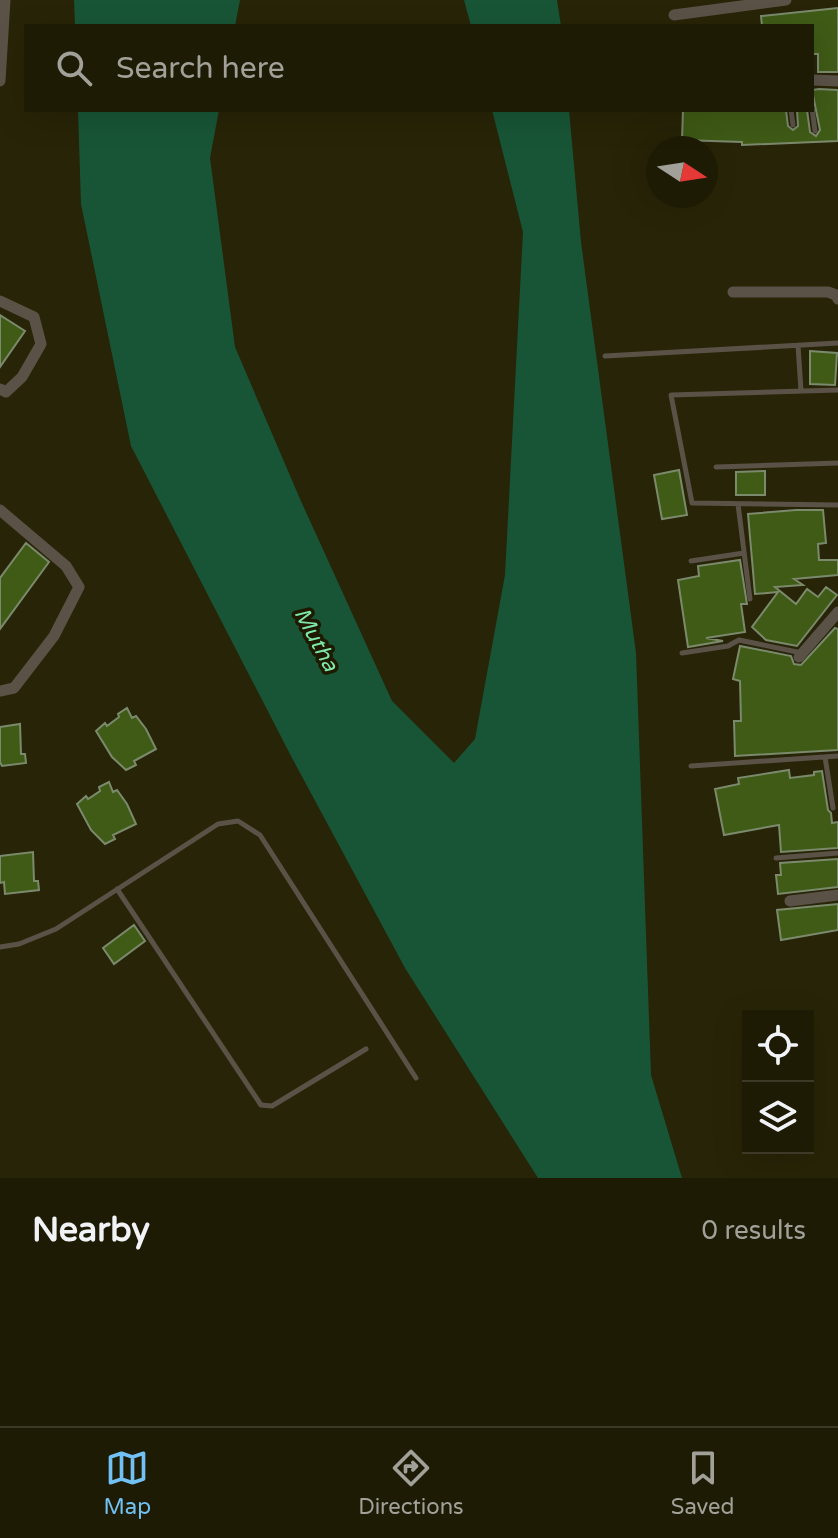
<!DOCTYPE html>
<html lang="en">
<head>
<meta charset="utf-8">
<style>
  :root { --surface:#1e1b05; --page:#26240f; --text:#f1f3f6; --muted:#a1a19a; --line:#3c3927; --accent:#72c1f5 }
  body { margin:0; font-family:"Varela Round",sans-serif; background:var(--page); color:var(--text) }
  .controls { position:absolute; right:24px; bottom:24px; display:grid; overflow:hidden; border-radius:0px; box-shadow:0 8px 32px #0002 }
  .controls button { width:72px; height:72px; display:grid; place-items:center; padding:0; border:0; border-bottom:2px solid var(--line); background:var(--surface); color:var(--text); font:40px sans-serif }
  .compass { position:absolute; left:646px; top:136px; width:72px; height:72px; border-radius:50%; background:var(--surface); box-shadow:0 8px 32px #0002; rotate:102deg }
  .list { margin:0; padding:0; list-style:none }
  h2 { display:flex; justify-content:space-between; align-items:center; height:104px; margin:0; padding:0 32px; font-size:34px }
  h2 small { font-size:26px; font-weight:400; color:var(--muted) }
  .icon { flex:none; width:44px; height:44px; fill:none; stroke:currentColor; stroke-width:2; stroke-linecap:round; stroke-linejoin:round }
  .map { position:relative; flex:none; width:838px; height:1178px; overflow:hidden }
  .search { position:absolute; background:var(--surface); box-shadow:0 8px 32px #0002; left:24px; right:24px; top:24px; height:88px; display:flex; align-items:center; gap:20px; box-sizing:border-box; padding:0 28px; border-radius:0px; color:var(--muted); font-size:30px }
  .sheet { height:248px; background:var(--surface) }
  nav { display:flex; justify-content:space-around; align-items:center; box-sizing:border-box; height:112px; border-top:2px solid var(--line); background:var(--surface); font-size:22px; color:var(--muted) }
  nav a { display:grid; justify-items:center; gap:4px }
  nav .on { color:var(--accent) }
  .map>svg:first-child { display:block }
  .water { fill:#185536 }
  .building { fill:#3f5b16; stroke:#7b896d; stroke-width:2 }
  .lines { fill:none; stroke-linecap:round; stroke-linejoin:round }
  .lane { stroke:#5a5247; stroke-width:5 }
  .street { stroke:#5a5247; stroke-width:11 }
  .labels { text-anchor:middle; stroke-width:7; stroke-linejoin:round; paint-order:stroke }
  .water-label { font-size:22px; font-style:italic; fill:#7de7aa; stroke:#1e1a00 }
</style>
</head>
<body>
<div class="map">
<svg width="838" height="1178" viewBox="0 0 838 1178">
  <rect width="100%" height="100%" fill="#282407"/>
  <path class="water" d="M74,0H240L235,26H75Z
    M464,0H557L561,26H471Z
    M78,110H219L210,158L235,347L300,499L392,701L454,763L475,739L505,575L523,232L492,110H569L581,242L636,653L651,1075L682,1178H538L405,968L291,756L131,446L81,204Z"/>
  <path class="building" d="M838,8V72H818V54H812V26H762L761,16Z
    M819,89L838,90V141L742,145V142L682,140L683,110H786L788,126L793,130L798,126L797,110H807L810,132L816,136L820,130L812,90Z
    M0,315L25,331L0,367Z
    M810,351L837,353L835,385L810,384Z
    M679,470L687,515L662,519L654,475Z
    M765,471V495H736V472Z
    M796,510H823L826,543L818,544L819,560H838V575L794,579L803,585L775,587L796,604L807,589L818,597L826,587L837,595L797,646L766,640L752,627L778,592L755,594L748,514Z
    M26,543L49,562L0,629V578Z
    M740,560L747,604H741L745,632L706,638L723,641L688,647L678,580L699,576L698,566Z
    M835,628L838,629V750L735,756L734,721H741L740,681L733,679L740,646L791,656L794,664L801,665Z
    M127,708L132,718L136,716L146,729L156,749L134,761L136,765L126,770L112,757L96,731L105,723L107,726L119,717L118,714Z
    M20,724L21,754H25L26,763L2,766L0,762V727Z
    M789,770L790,778L814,775V772L822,771L828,810L831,813L832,823L838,822V848L781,852L779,825L724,835L715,789L739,784L738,778Z
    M109,782L113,792L117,790L127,804L136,824L113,835L115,839L105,844L91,830L77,804L86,796L88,799L100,791L99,787Z
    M33,852L34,881H38L39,890L5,894L4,882L0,883V856Z
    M838,859V887L778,894L776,875H781L780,863Z
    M838,904V930L781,940L777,910Z
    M134,925L145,941L114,964L103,948Z"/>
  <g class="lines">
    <path class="lane" d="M812,108L815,131
      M791,110L793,125
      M798,345L801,391
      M605,356L838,343
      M838,390L671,395L692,503L838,505
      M716,467L838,463
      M738,504L750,599
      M691,561L744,553
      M682,653L728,646L739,640L802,653
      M825,757L833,808
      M691,766L838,756
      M776,858L838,853
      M117,889L261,1105L272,1106L366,1049
      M0,947L19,944L56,929L218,824L238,821L260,835L416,1078"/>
    <path class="street" d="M674,15L786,0
      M812,80L838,81
      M0,81L5,0
      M733,292H828L836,295L838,299
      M0,301L34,317L41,344L22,377L6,392L0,389
      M0,510L66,566L79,587L54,636L14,688L0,691
      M799,657L838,612
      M790,901L838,895"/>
  </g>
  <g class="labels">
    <g class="water-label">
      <text transform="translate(317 639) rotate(62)" y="8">Mutha</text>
    </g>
  </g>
</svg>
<div class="controls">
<button><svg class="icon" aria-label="locate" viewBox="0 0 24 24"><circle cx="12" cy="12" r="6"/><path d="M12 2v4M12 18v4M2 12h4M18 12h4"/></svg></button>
<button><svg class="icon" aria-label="layers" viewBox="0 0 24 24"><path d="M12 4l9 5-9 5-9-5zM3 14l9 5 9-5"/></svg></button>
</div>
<svg class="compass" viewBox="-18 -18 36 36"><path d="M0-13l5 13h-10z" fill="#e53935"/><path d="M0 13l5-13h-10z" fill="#a1a19a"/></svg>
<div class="search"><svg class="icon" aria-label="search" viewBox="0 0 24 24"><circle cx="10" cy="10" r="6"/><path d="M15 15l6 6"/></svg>Search here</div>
</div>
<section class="sheet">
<h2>Nearby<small>0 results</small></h2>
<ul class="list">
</ul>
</section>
<nav>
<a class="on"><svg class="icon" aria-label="map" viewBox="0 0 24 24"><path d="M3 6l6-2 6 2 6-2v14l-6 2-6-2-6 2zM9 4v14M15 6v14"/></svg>Map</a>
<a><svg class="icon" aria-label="directions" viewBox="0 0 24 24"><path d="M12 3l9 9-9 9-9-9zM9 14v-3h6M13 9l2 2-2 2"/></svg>Directions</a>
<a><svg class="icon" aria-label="saved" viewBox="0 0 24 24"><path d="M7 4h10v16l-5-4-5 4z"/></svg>Saved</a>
</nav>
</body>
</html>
